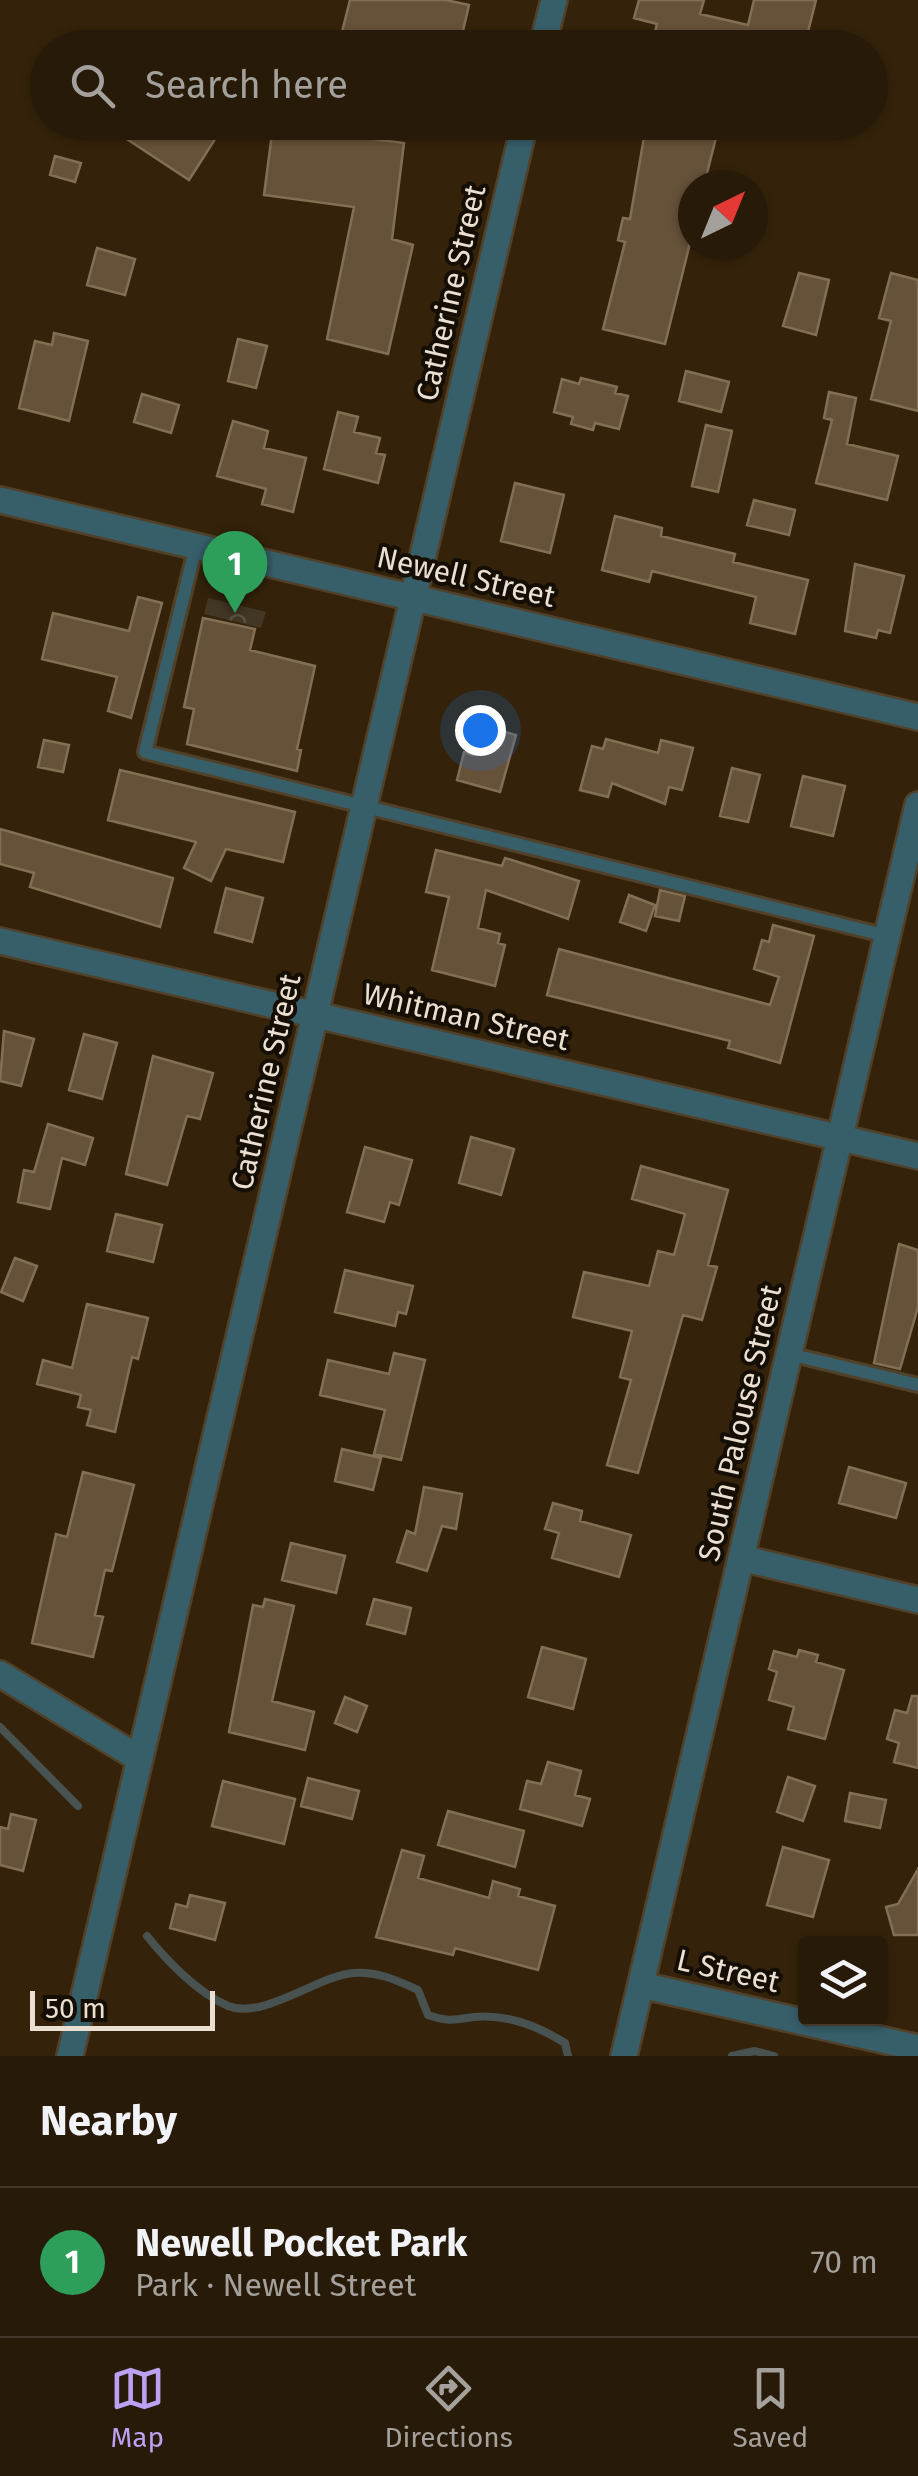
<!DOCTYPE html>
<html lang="en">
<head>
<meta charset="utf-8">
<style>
  :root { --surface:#271a08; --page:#2f2312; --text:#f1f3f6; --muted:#a4a19c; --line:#433829; --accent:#bca0f2 }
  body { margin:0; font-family:"Fira Sans",sans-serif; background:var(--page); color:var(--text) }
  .controls { position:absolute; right:30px; bottom:30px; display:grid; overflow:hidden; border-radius:10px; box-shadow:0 2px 8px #0004 }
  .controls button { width:90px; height:90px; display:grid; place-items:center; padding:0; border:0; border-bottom:2px solid var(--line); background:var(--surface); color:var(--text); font:50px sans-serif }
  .compass { position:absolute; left:678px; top:170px; width:90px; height:90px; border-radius:50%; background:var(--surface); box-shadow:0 2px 8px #0004; rotate:43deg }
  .scale { position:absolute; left:30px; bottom:25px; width:185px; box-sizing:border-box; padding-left:10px; border:5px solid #ebdfd1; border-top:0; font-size:28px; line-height:35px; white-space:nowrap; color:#ebdfd1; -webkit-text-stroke:8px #150e05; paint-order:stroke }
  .you { position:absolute; left:480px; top:730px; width:35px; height:35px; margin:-25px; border:8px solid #fff; border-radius:50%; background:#1a73e8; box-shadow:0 0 0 15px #1a73e833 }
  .badge { display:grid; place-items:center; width:65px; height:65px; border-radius:50%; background:var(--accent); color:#fff; font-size:32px; font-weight:700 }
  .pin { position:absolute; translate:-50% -82px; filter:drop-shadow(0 2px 5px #0008) }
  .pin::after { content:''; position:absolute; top:52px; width:35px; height:30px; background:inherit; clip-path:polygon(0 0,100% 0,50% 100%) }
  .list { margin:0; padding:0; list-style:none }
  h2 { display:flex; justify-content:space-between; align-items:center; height:130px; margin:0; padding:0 40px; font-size:42px }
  h2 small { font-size:32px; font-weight:400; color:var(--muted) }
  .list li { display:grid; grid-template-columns:65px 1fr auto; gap:30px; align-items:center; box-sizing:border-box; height:150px; padding:0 40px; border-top:2px solid var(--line) }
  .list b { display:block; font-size:38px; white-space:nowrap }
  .list p { margin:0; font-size:32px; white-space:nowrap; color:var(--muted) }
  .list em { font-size:32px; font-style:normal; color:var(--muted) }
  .icon { flex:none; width:55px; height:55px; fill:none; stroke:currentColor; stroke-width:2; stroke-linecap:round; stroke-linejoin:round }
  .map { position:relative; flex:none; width:918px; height:2056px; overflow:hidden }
  .search { position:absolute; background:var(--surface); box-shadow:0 2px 8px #0004; left:30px; right:30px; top:30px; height:110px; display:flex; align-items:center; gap:25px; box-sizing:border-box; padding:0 35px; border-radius:55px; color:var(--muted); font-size:38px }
  .sheet { height:280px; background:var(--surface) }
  nav { display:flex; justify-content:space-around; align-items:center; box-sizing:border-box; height:140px; border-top:2px solid var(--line); background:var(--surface); font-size:28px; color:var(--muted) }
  nav a { display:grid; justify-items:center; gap:5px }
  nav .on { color:var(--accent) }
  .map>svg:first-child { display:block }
  .park { fill:url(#park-crowns) }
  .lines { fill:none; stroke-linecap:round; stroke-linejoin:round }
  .stream { stroke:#485251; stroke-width:8 }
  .building { fill:#665239; stroke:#836f54; stroke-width:2.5 }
  .service-casing { stroke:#51412a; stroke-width:18 }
  .minor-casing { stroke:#51412a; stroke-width:30 }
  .service { stroke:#375f6a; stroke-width:12 }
  .minor { stroke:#375f6a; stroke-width:25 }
  .labels { text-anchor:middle; stroke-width:8; stroke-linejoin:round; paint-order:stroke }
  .street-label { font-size:30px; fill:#ebdfd1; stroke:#150e05 }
</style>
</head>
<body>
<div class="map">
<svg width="918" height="2056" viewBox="0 0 918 2056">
  <defs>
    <pattern id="park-crowns" width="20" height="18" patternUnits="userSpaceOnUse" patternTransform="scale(2.5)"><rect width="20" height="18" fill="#423625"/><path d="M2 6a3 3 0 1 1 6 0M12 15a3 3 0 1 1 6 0" fill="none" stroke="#5d5344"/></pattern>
  </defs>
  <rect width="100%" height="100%" fill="#34230a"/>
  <path class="park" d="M208,598L266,612L261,628L204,614Z"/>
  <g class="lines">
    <path class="stream" d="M0,1727L78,1806
      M147,1936C167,1961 198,1993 228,2006C263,2020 318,1976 353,1973C378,1971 396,1980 418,1990L428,2015C448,2022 454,2020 474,2017C506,2014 538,2026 565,2043L568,2056
      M732,2056L755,2051L774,2056"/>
  </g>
  <path class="building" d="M350,0H446L469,5L459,48H338Z
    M639,0H704L700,14L748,25L754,0H816L804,48H651L657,24L634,18Z
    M101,122H226L189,180Z
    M654,122H720L704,185H693V231L665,344L603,329L625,242L618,240L623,218L630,219L644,137L650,138Z
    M273,126L404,143L392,239L413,245L388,354L327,339L354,207L264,195Z
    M55,156L81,163L75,182L50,175Z
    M97,248L135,259L125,295L87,285Z
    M799,273L829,280L816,335L783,326Z
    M891,273L918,280V411L871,399L891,321L879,318Z
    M54,333L88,341L69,421L19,408L35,341L52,345Z
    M238,339L267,346L256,388L228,381Z
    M686,371L729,382L721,412L679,401Z
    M581,378L617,387L615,393L628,396L619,429L595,423L593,430L571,424L573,417L554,412L562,379L579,384Z
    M829,392L856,398L847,444L898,456L887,500L816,483L832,420L824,418Z
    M142,394L179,405L171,433L134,422Z
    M338,412L358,417L354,432L380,438L376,453L385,455L378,483L324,469Z
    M233,421L268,431L264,448L306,458L293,512L262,504L266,489L217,476Z
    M706,425L732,431L718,492L692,486Z
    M515,483L564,495L550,553L501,541Z
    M754,500L795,510L789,535L747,525Z
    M615,516L662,528L661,536L735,554L733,562L808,580L795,634L750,623L756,597L652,571L649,582L602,570Z
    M855,564L904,576L890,633L878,630L876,638L845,631Z
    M138,597L162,603L131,718L108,711L117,677L42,659L53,613L129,631Z
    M203,618L255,629L250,650L315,666L297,749L301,750L297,771L187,744L194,709L184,707Z
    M481,725L516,735L500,792L457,780L464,752L473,755Z
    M606,739L658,753L661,740L693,748L682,790L669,787L665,804L612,783L608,797L580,790L592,746L603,749Z
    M44,740L69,745L63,772L38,767Z
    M732,768L760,775L748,822L720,816Z
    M120,770L295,812L283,862L226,849L211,881L184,868L196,842L108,820Z
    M803,776L845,786L833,836L791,826Z
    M0,829L173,878L160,927L30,887L34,873L0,864Z
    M436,850L502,866L505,858L579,881L568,919L486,890L478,928L500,934L498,943L505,945L495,986L432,970L449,897L426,892Z
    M226,888L263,898L252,942L215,932Z
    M660,890L685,896L679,921L655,916Z
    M629,895L655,905L646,931L620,922Z
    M773,925L814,936L780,1063L728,1048L730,1041L547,995L559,949L770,1005L779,977L754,969L762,940L769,942Z
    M4,1031L34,1039L21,1086L0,1081Z
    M84,1034L117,1043L102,1099L69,1090Z
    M153,1056L213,1073L200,1119L187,1116L167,1185L126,1174Z
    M48,1124L93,1138L85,1165L62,1158L50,1209L18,1202L24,1170L34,1172Z
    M471,1137L514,1149L501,1195L459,1183Z
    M365,1147L412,1160L399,1205L390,1202L384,1222L347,1212Z
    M641,1166L728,1190L708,1265L717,1267L702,1320L683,1315L638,1473L607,1465L631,1380L620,1377L632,1331L573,1317L584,1272L649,1286L658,1251L674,1255L685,1214L632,1199Z
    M116,1214L162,1225L153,1262L107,1251Z
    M899,1244L918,1250V1307L900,1369L874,1363Z
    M15,1258L37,1266L23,1301L1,1292Z
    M345,1270L413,1286L406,1314L398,1312L395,1326L335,1312Z
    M87,1304L148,1318L138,1359L132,1357L115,1432L87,1425L91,1410L78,1407L81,1395L37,1384L43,1360L72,1368Z
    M394,1353L425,1360L401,1460L374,1454L385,1410L320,1395L328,1360L389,1374Z
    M342,1449L381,1458L373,1490L335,1481Z
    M849,1467L906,1483L896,1518L839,1503Z
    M83,1472L134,1485L112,1571L105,1570L95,1615L103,1617L93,1657L32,1643L56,1534L67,1537Z
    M424,1487L462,1494L456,1529L442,1526L427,1571L397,1562L407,1531L415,1534Z
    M553,1503L582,1511L580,1521L631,1535L619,1577L552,1558L559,1533L545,1529Z
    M291,1543L345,1556L336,1593L282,1580Z
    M265,1599L294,1606L272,1701L314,1712L305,1750L229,1732L253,1605L263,1607Z
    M374,1599L411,1608L405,1634L367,1624Z
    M542,1647L586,1659L573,1709L528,1697Z
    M799,1650L818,1655L816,1662L844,1670L825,1739L788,1729L794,1707L769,1700L777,1672L769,1669L774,1651L797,1657Z
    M912,1696H918V1768L894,1762L899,1743L887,1739L895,1710L907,1713Z
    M345,1697L367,1706L357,1732L335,1723Z
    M548,1762L581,1771L575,1795L590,1799L582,1826L520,1809L527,1781L541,1784Z
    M788,1777L815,1786L803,1821L777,1812Z
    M308,1778L359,1791L352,1819L301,1806Z
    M223,1781L295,1799L284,1844L212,1826Z
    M850,1793L886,1800L880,1828L845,1821Z
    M448,1811L524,1831L515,1867L438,1845Z
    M11,1814L36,1820L23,1871L0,1865V1827L8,1829Z
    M783,1847L829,1860L813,1917L767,1905Z
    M402,1850L424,1856L418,1878L489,1898L493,1881L520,1889L518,1896L555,1906L538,1970L455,1948L453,1955L376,1937Z
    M918,1869V1935H894L886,1907L898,1904Z
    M190,1895L225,1903L215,1940L170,1928L176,1904L187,1907Z"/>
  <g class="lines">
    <defs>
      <path id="service" d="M196,546L145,752L887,936
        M789,1354L918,1385"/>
      <path id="minor" d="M542,48L554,0
        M0,500L918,717
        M0,941L918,1156
        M741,1558L918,1600
        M0,1674L140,1759
        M641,1985L918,2048
        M70,2056L525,122
        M624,2056L918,805"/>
    </defs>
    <use href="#service" class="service-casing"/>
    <use href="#minor" class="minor-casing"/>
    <use href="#service" class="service"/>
    <use href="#minor" class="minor"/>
  </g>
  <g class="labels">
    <g class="street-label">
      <text transform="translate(451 293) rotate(-77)" y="10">Catherine Street</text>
      <text transform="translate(466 577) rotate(13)" y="10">Newell Street</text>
      <text transform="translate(466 1017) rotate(13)" y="10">Whitman Street</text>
      <text transform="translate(266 1082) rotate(-77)" y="10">Catherine Street</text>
      <text transform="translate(740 1423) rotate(-77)" y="10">South Palouse Street</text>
      <text transform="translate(728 1971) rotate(13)" y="10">L Street</text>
    </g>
  </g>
</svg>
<div class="controls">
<button><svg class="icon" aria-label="layers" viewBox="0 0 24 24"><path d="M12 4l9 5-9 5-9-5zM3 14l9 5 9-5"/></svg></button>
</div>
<svg class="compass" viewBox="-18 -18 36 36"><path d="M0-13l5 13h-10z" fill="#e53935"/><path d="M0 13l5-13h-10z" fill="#a4a19c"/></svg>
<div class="scale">50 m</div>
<div class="you"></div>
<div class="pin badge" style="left:235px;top:613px;background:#2e9e5b">1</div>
<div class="search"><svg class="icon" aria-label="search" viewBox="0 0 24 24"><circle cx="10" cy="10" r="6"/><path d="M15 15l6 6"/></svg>Search here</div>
</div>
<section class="sheet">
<h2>Nearby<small></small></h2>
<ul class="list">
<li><span class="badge" style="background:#2e9e5b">1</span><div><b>Newell Pocket Park</b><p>Park · Newell Street</p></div><em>70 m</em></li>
</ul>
</section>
<nav>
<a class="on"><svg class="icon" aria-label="map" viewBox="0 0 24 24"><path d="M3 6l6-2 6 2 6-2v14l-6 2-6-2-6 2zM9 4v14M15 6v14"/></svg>Map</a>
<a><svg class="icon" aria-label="directions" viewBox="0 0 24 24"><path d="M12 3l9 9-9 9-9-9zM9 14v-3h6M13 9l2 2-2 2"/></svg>Directions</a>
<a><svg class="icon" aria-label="saved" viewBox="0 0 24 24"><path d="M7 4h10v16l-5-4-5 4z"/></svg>Saved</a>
</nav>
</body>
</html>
